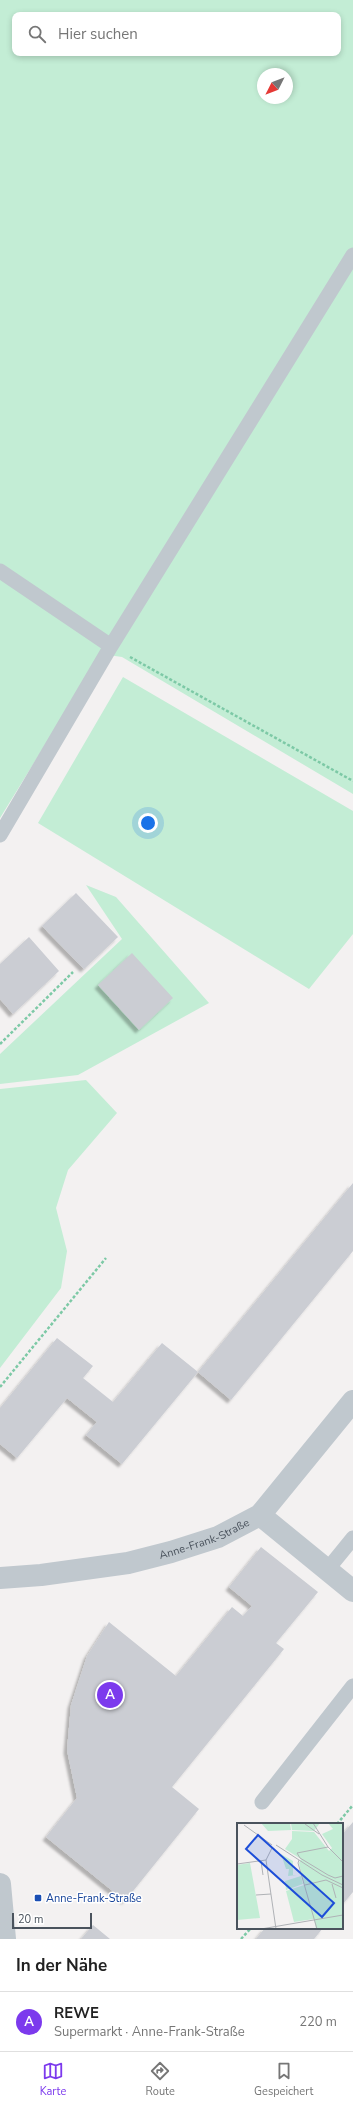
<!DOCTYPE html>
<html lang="de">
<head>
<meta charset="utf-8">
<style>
  :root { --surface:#fff; --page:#f6f6f6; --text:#222; --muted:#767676; --line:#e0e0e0; --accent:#7c3aed }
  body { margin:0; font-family:"Nunito Sans",sans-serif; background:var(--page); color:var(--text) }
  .compass { position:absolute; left:257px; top:68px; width:36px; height:36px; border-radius:50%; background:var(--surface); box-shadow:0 2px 6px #0003; rotate:228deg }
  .scale { position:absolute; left:12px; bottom:10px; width:80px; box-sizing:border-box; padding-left:4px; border:2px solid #4a535d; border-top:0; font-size:11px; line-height:14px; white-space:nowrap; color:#4a535d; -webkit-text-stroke:3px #fff; paint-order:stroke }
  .you { position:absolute; left:148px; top:823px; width:14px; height:14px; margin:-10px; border:3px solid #fff; border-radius:50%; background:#1a73e8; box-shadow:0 0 0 6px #1a73e833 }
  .badge { display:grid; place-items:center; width:26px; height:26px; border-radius:50%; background:var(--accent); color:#fff; font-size:13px; font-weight:700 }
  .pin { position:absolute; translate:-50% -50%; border:2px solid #fff; box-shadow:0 1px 4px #0006 }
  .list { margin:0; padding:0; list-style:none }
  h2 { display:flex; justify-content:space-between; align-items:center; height:52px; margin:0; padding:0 16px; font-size:17px }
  h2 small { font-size:13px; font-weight:400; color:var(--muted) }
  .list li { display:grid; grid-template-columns:26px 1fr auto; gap:12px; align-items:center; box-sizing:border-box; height:60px; padding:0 16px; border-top:1px solid var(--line) }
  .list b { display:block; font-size:15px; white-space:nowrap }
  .list p { margin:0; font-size:13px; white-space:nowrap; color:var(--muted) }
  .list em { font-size:13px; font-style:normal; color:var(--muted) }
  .icon { flex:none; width:22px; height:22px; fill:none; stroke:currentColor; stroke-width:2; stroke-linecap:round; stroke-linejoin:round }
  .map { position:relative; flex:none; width:353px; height:1939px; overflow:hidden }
  .search { position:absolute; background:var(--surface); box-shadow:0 2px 6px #0003; left:12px; right:12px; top:12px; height:44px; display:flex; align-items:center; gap:10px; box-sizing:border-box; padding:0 14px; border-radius:8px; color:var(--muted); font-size:15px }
  .sheet { height:112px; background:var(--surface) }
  nav { display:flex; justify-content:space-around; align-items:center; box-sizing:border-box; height:56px; border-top:1px solid var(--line); background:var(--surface); font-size:11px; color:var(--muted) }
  nav a { display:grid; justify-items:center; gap:2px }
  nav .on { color:var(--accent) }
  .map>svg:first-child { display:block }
  .green { fill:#c3edd5; fill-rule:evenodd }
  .building { fill:#cbcdd3; filter:url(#shadow) }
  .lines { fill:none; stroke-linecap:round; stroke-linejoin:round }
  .path { stroke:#7dc9a6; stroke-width:2.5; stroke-dasharray:3 2; stroke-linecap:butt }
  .service { stroke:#c0c8ce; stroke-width:15 }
  .minor { stroke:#c0c8ce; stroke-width:22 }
  .transit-dot { fill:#1a4fb4; stroke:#fff; stroke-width:1.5 }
  .labels { text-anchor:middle; stroke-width:3; stroke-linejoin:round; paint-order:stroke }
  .street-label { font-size:11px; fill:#4a535d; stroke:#fff }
  .transit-label { font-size:11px; fill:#164399; stroke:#fff; text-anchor:start }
  .inset-road { fill:none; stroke:#afb2b6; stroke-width:1 }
  .view { fill:#1d4ed8; fill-opacity:0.15; stroke:#1d4ed8; stroke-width:2 }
  .inset-edge { fill:none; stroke:#4a535d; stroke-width:2 }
</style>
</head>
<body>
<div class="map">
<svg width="353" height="1939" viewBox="0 0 353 1939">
  <defs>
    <filter id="shadow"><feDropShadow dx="-3.5" dy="3.5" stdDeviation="1" flood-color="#0004"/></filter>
  </defs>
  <rect width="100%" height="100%" fill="#f3f1f1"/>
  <path class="green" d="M0,0H353V794L122,657L101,654L0,818ZM15,15H338V53H15ZM263,74H287V98H263Z
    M123,677L353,811V934L309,989L38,823Z
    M86,885L116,897L209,1003L78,1075L0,1084V1054L122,939Z
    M86,1080L117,1113L68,1170L56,1208L67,1251L61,1288L0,1368V1089Z"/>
  <path class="building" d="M76,893L118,937L84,969L42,926Z
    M29,937L59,971L13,1014L0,999V964Z
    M132,953L173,998L139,1030L98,985Z
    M353,1183V1251L231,1400L198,1372Z
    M57,1338L93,1366L83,1378L113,1402L162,1343L198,1372L122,1464L86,1435L97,1422L67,1398L17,1458L0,1444V1408Z
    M261,1547L318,1592L276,1643L284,1649L172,1787L199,1809L125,1901L46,1837L77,1798L67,1750L71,1705L87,1656L109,1622L176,1676L232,1607L243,1616L252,1606L229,1587Z
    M353,1822V1892L342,1905V1835Z
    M93,1925L110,1939H81Z
    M265,1928H323L314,1939H256Z"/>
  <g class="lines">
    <path class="path" d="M130,657L353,781
      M0,1044L73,972
      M0,1387L106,1258
      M337,1824L353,1805
      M241,1939L251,1928"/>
    <path class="service" d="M0,571L111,646
      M0,835L111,646L353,255
      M327,1570L353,1538
      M262,1802L353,1686"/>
    <g class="minor">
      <path d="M260,1515L353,1591"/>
      <path id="s1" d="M0,1578L41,1575L128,1563L171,1552L218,1537L260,1515L353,1401"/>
      <path d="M0,1884L5,1939"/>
    </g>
  </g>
  <rect class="transit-dot" x="34" y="1894" width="8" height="8" rx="2"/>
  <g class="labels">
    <g class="street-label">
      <text dy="4" stroke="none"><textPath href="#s1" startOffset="209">Anne-Frank-Straße</textPath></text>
    </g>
    <g class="transit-label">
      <text x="46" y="1902">Anne-Frank-Straße</text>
    </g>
  </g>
  <g transform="translate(237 1823)">
    <rect width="106" height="106" fill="#f3f1f1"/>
    <path d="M24,0H53L54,7L31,8ZM54,0H83L77,8L55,7ZM91,0H106V106H79L77,96L57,99L49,68L67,62L62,40L64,36L48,26L55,16V8L77,9L92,28L95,25L85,11L96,6ZM44,31L56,38V52H60L51,53L52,46H49ZM13,40L23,95L0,97V42ZM64,53L66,61L49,67L48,58Z" fill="#c3edd5"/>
    <path class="inset-road" d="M76,0L91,24L106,39M68,1L82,11M7,2L35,22M39,22L85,52L106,62M91,24L60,30L63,35L91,52L98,55L106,53M35,25L29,37L39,106M62,37L61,40L80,106M24,38L26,52M0,41L29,37M95,61L99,75M68,62L89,57L106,65M19,72L34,71M24,106L106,92"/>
    <path class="view" d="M21,12L97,80L85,94L9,26Z"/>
    <rect width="106" height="106" class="inset-edge"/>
  </g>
</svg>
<svg class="compass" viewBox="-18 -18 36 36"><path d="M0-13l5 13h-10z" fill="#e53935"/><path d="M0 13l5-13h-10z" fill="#767676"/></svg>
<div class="scale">20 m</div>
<div class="you"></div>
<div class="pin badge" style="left:110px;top:1695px">A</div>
<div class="search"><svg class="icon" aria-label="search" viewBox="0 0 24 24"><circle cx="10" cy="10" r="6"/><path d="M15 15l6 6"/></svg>Hier suchen</div>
</div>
<section class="sheet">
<h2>In der Nähe<small></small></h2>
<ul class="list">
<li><span class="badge">A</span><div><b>REWE</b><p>Supermarkt · Anne-Frank-Straße</p></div><em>220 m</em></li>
</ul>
</section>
<nav>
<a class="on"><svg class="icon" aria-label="map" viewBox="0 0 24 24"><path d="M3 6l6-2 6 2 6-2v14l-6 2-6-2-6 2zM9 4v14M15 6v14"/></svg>Karte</a>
<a><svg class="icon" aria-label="directions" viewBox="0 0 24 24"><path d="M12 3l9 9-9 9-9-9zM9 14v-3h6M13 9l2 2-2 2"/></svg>Route</a>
<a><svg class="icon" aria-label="saved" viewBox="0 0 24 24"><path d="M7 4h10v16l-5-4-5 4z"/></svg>Gespeichert</a>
</nav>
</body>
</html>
